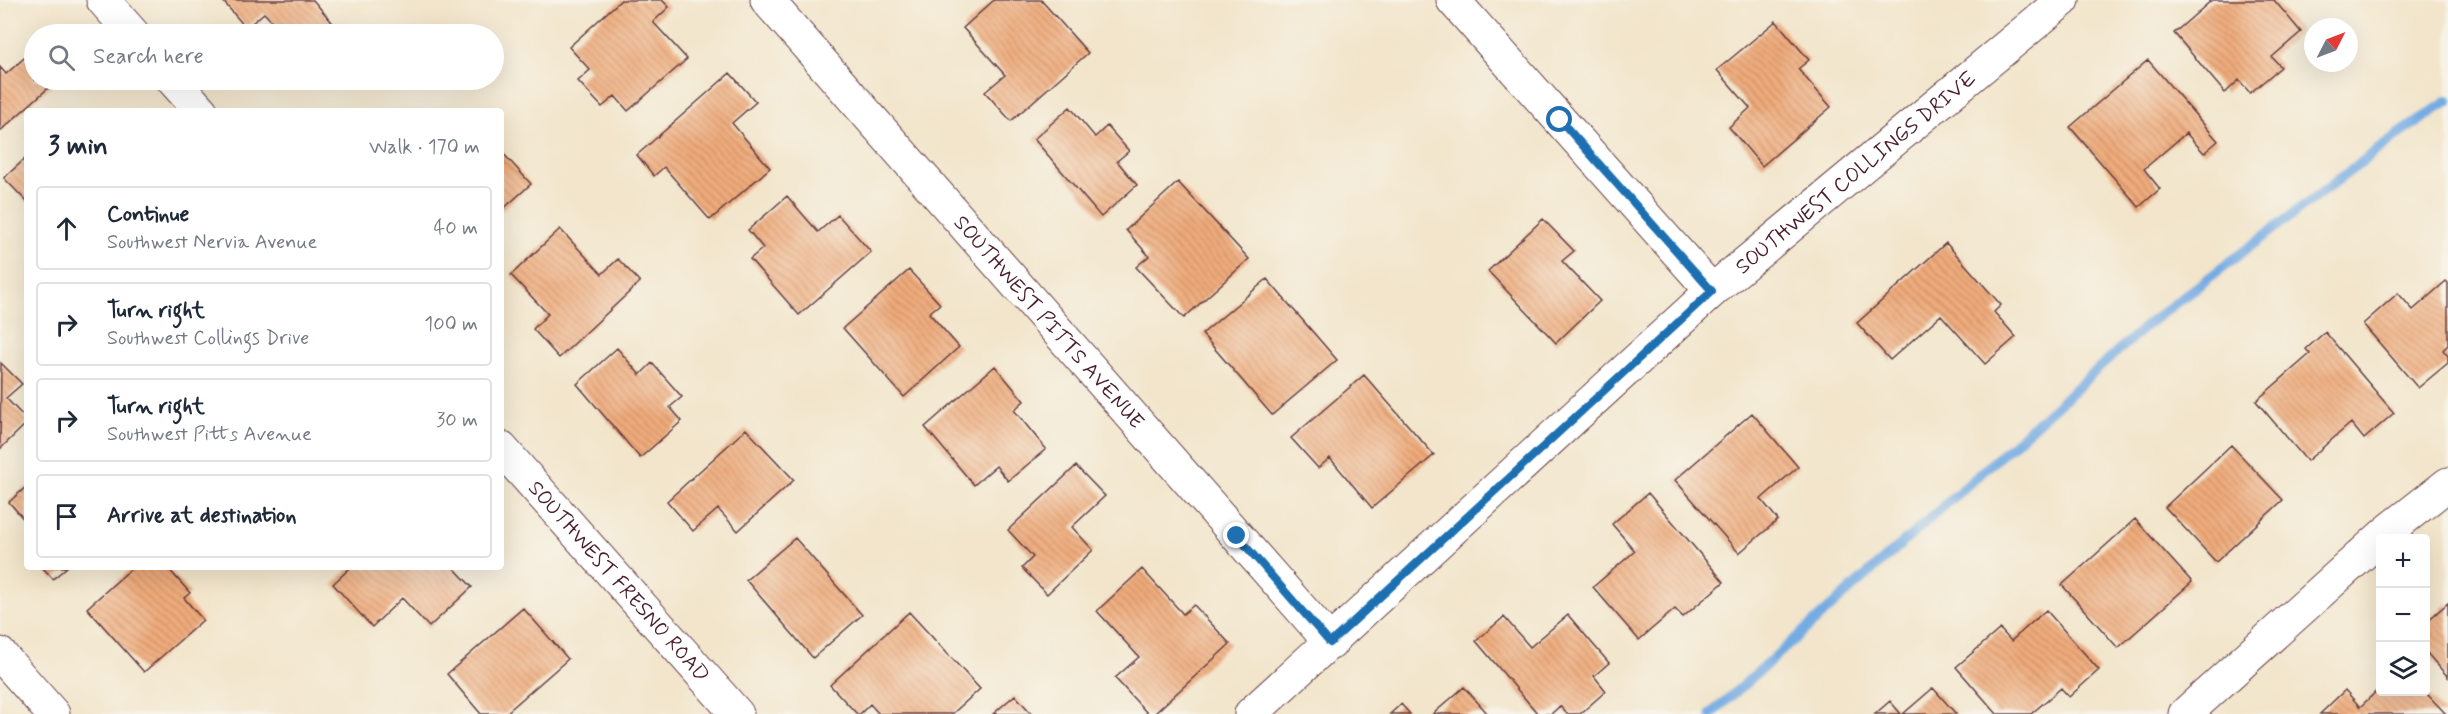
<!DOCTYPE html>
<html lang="en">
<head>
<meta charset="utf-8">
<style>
  :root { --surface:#fff; --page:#f6f6f7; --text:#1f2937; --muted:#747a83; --line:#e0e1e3 }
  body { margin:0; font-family:Mynerve,sans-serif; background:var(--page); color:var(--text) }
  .controls { position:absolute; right:18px; bottom:18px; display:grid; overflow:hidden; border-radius:6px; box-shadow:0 6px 24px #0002 }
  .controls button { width:54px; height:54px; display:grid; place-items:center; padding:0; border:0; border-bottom:2px solid var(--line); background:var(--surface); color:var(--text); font:30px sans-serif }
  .compass { position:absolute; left:2304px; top:18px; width:54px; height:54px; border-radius:50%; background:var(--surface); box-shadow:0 6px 24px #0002; rotate:48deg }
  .stop { position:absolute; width:18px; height:18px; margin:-14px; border:4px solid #1f6fb2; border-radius:50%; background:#fff }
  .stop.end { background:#1f6fb2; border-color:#fff; box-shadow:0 2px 6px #0008 }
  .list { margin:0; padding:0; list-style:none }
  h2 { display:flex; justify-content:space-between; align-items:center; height:78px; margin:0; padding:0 24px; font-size:26px }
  h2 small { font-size:20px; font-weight:400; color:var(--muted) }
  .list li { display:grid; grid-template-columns:39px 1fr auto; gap:18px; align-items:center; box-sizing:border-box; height:84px; margin:0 12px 12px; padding:0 12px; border:2px solid var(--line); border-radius:6px }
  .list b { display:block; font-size:22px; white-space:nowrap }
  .list p { margin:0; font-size:20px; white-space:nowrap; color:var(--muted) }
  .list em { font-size:20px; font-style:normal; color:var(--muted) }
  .icon { flex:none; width:33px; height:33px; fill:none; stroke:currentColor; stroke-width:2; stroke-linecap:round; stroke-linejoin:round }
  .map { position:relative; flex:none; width:2448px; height:714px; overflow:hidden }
  .search { position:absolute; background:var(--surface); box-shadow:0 6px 24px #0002; left:24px; top:24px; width:480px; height:66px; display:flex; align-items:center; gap:15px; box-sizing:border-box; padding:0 21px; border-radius:33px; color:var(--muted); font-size:22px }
  .panel { position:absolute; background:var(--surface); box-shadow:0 6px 24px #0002; left:24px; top:108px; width:480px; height:462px; border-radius:6px }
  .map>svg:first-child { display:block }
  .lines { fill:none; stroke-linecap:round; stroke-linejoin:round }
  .stream { stroke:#75abe3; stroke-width:10 }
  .building { fill:url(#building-back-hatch) }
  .minor-casing { stroke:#633d43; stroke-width:35 }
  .minor { stroke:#fff; stroke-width:33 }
  .route { stroke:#1f6fb2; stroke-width:8 }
  .labels { text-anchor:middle; stroke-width:4.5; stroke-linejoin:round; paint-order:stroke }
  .street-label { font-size:21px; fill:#4a1f2b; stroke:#f7f3e8 }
</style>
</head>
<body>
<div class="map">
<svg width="2448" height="714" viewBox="0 0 2448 714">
  <defs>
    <pattern id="building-back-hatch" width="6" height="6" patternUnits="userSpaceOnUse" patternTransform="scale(1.5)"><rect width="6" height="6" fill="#f0ac7b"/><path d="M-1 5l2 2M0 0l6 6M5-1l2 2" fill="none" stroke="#c48b65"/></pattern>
  </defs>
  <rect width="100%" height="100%" fill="#f7f3e8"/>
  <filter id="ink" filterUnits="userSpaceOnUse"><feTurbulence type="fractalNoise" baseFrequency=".0167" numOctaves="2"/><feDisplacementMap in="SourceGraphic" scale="12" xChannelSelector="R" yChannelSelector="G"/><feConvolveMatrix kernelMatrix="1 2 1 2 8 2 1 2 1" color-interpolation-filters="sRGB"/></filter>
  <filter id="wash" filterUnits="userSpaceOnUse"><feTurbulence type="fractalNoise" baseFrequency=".008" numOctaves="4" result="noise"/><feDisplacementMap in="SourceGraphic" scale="24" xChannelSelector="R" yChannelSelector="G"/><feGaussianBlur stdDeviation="1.35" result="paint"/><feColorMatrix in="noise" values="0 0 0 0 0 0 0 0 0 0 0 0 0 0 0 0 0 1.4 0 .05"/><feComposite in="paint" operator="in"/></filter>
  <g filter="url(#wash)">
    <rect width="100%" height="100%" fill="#f2e5cb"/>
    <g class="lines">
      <path class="stream" d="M1711,714L2148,324L2396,136L2448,101"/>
    </g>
    <g id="blocks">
      <path class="building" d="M222,0H313L336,27L327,34H284L264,13L246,28Z
        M621,0H662L669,7L653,22L687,59L628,111L615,96L602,107L578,81L590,70L569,47Z
        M994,0H1041L1088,53L1011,121L985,92L1005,75L963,28Z
        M2212,0H2274L2301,32L2272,57L2281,67L2250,93L2239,80L2225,93L2174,33Z
        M1776,21L1809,60L1798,69L1831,107L1762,166L1729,127L1750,108L1717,70Z
        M30,53L34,59V80H53L55,82L0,131V67L6,74Z
        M2148,60L2218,141L2204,153L2186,133L2144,169L2160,189L2139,207L2070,127Z
        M730,73L756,102L732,123L770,168L710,220L664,167L654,176L637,155Z
        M1070,107L1095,137L1107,126L1129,151L1117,161L1137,185L1101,217L1034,139Z
        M501,151L531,184L501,211Z
        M27,157V202L4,178Z
        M1178,182L1249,259L1184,318L1136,267L1149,256L1126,230Z
        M787,196L818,232L838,215L871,252L799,315L750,259L763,248L748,230Z
        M1543,219L1574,251L1562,261L1600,301L1556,343L1488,271Z
        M560,229L602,274L618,259L640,282L559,358L533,329L548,314L511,275Z
        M1946,243L2001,305L1994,312L2016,337L1985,364L1941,315L1890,360L1857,323Z
        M909,270L940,304L929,313L959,347L904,397L843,328Z
        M1267,279L1337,360L1272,415L1202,334Z
        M2446,281L2448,283V345L2443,350L2448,356V363L2418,388L2363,324L2398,293L2413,310Z
        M2325,332L2394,413L2364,439L2351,423L2307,461L2256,401L2310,354L2306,349Z
        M617,348L640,375L652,363L682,397L670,407L682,421L640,458L577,384Z
        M1,363L22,384L6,398L27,420V423L0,449Z
        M995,366L1024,401L1014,410L1046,449L1008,481L996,466L974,485L925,427Z
        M1364,375L1434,455L1372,508L1330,458L1318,468L1291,438Z
        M1752,413L1798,467L1761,499L1778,520L1739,553L1675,480Z
        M746,429L794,480L738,531L718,509L693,531L667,501Z
        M2231,445L2283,500L2216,562L2165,507Z
        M1076,466L1105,496L1072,527L1093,550L1047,594L1022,568L1033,557L1008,530Z
        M27,486V523L9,502Z
        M1648,493L1724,582L1683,617L1675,609L1639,640L1593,587L1635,551L1612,524Z
        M2135,519L2192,582L2118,648L2062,585Z
        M795,538L862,615L813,658L746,580Z
        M42,567H67L53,579Z
        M133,567H167L190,593L184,598L203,620L144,672L87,608Z
        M351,567H453L472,587L429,627L402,598L372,627L333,584Z
        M1142,569L1183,614L1194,605L1230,644L1154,714H1148L1115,678L1139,657L1097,611Z
        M2448,603V677L2426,652V622Z
        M523,608L568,659L505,714H481L447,674Z
        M2046,610L2099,670L2069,697L2061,688L2031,714H1997L1956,667L2000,629L2011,641Z
        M909,612L980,689L952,714H879L870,704L860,714H857L830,685Z
        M1568,615L1609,663L1594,676L1606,691L1580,714H1567L1560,706L1551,714H1538L1476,641L1504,617L1530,647Z
        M1464,687L1488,714H1433Z
        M1933,688L1956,714H1903Z
        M2380,688V692H2425L2446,714H2320L2345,690L2360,707Z
        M1015,695L1032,714H993Z
        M1890,701L1901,714H1875Z
        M1401,704L1410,714H1390Z"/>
    </g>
  </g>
  <g filter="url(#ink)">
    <use href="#blocks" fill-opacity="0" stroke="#633d43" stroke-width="1.5"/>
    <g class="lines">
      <defs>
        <g id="minor">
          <path d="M103,0L133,34"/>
          <path id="s1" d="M767,0L1331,643"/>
          <path d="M1453,0L1712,291"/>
          <path d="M173,80L201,111"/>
          <path id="s2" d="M501,448L737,714"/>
          <path d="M0,654L53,714"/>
          <path id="s3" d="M1251,714L1712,291L2063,0"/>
          <path d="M2185,714L2388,531L2448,484"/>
        </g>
      </defs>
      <use href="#minor" class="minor-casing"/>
      <use href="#minor" class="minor"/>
    </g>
  </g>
  <g class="lines" filter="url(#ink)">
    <path class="route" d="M1237,536L1330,643L1712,291L1560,120"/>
  </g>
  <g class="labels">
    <g class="street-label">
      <text dy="7" stroke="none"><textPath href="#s3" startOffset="812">SOUTHWEST COLLINGS DRIVE</textPath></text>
      <text dy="7" stroke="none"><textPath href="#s1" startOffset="428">SOUTHWEST PITTS AVENUE</textPath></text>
      <text dy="7" stroke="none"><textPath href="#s2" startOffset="178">SOUTHWEST FRESNO ROAD</textPath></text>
    </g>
  </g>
</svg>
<div class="controls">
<button>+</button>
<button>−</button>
<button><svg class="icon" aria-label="layers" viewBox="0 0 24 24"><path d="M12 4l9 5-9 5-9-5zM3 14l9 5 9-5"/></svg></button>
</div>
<svg class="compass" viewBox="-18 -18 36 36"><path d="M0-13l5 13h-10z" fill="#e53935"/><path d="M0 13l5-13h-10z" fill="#747a83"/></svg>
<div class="stop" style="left:1560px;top:120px"></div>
<div class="stop end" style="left:1237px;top:536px"></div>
<div class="search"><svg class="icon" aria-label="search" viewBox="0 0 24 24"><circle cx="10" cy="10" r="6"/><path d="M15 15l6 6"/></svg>Search here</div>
<section class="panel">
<h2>3 min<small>Walk · 170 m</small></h2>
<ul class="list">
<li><svg class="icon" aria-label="ahead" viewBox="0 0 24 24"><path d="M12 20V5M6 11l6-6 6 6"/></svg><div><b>Continue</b><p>Southwest Nervia Avenue</p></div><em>40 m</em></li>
<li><svg class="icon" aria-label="right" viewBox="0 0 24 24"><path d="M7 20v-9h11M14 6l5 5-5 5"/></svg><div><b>Turn right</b><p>Southwest Collings Drive</p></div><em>100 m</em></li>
<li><svg class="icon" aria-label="right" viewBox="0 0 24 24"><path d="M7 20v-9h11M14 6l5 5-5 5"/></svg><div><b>Turn right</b><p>Southwest Pitts Avenue</p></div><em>30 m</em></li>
<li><svg class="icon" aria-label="arrive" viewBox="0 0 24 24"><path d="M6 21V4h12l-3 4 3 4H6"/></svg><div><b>Arrive at destination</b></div></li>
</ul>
</section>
</div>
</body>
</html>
